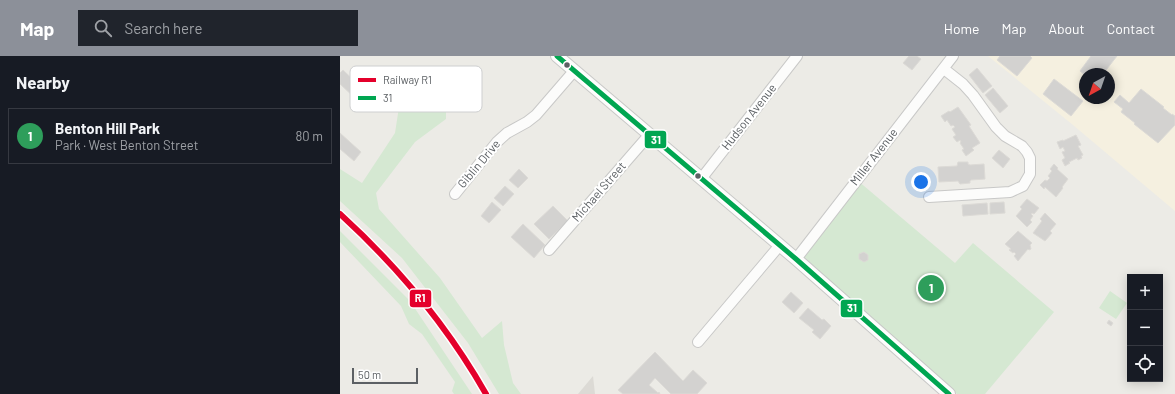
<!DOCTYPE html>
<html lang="en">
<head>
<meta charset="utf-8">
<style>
  :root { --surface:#171b24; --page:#20242c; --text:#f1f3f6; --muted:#9ea1a6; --line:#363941; --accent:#8c9099 }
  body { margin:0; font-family:Barlow,sans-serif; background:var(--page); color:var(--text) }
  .controls { position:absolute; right:12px; bottom:12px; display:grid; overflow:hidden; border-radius:0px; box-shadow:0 2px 10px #0003 }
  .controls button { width:36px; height:36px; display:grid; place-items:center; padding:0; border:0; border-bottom:1px solid var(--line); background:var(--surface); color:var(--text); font:20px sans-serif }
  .compass { position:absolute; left:739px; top:12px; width:36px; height:36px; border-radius:50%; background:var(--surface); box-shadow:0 2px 10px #0003; rotate:220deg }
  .scale { position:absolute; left:12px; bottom:10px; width:66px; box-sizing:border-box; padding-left:4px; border:2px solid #5c6064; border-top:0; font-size:11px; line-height:14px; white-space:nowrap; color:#5c6064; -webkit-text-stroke:3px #fff; paint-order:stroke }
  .you { position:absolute; left:581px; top:126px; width:14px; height:14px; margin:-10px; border:3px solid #fff; border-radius:50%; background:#1a73e8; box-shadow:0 0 0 6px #1a73e833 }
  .badge { display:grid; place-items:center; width:26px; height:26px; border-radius:50%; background:var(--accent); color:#fff; font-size:13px; font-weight:700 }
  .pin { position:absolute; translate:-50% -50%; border:2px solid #fff; box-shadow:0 1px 4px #0006 }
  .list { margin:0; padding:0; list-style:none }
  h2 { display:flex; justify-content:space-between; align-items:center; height:52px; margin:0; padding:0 16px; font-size:17px }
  h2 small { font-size:13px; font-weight:400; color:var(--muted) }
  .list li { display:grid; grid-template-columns:26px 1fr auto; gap:12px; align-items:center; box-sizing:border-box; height:56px; margin:0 8px 8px; padding:0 8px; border:1px solid var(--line); border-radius:0px }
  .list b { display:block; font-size:15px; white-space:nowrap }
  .list p { margin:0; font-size:13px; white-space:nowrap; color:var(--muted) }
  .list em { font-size:13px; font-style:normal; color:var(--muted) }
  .icon { flex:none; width:22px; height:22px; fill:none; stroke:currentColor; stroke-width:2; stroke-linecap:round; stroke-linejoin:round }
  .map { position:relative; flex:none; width:835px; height:338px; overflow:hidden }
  header { display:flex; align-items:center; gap:24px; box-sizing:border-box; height:56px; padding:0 20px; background:var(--accent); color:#fff }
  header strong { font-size:19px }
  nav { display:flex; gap:22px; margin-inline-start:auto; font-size:14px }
  .search { width:280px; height:36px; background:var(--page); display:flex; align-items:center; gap:10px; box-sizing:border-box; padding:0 14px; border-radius:0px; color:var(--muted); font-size:15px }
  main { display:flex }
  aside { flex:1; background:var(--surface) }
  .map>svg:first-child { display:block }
  .commercial { fill:#f5f0e0; fill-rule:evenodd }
  .education { fill:#dcdad5 }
  .green { fill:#d5e8d2 }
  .building { fill:#d3d2d0; stroke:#dcdad6 }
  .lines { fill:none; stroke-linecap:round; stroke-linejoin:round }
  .minor-casing { stroke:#c8c8c7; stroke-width:12 }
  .tertiary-casing { stroke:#c8c8c7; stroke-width:14 }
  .minor { stroke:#fcfcfb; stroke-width:10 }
  .tertiary { stroke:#fcfcfb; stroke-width:12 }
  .bus-1-casing { stroke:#fff; stroke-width:8 }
  .bus-1 { stroke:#00a651; stroke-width:5 }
  .rail-1-casing { stroke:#fff; stroke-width:9 }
  .rail-1 { stroke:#e4002b; stroke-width:6 }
  .bus-dot { fill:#5c6064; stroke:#fff; stroke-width:1.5 }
  .labels { text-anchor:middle; stroke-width:4; stroke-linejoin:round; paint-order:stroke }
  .street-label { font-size:12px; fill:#5c6064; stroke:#fff }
  .key { fill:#fff; stroke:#cecfd0; stroke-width:1 }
  .key-label { font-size:11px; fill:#5c6064 }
  .line-badge { stroke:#fff; stroke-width:1.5 }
  .badge-label { font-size:11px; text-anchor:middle; font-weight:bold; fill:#fff }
</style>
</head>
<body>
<header>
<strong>Map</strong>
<div class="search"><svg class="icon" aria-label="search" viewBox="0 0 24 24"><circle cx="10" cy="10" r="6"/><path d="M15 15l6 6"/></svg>Search here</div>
<nav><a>Home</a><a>Map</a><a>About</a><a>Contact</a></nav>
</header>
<main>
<aside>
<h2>Nearby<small></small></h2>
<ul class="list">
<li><span class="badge" style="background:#2e9e5b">1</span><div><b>Benton Hill Park</b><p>Park · West Benton Street</p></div><em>80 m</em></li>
</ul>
</aside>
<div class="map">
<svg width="835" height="338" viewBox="0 0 835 338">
  <rect width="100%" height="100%" fill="#ecebe6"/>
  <path class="commercial" d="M648,0H835V155L733,69ZM745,18H769V42H745Z"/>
  <path class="education" d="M253,320L255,338H238Z"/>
  <path class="green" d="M92,27L106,39V63L75,86L36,137L39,153L100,222L142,282L162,265L164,289L173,327L181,338H159L128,287L62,202L0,145V113L22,127L55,77L59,51Z
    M517,124L615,207L633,187L714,256L645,338H617L459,198Z
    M0,175L70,245L132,338H114L112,335L115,326L82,278L69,268L61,250L0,186Z
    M770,235L787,247L776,263L759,252Z"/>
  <path class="building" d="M569,0H577L581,3L572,14L563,7Z
    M660,0H690L692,2L677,20L657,4Z
    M751,0H777L763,18H745V19L740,15Z
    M637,12L652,30L643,37L629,19Z
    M3,14L24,34L16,43L0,28V17Z
    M714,23L743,45L731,60L703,38Z
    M653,32L668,50L660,57L645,39Z
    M801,33L824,51L823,52L832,59V58L835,60V69L818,87L794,68L795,67L781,56L783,53L774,46L780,39L789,47Z
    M618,51L631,69L629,70L640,87L632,92L634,94L626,100L622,94L624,93L620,87L621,86L620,84L617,86L613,81L616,79L612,73L615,71L613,69L611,70L607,64L605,66L601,60L609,55L610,56Z
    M0,77L21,96L14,105L0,93Z
    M736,79L741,89L738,90L743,99L741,100L742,102L738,104L737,102L729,106L730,107L725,110L722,104L725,102L722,96L725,95L723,91L720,93L717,86L723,84V85Z
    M659,94L670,103L663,112L652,102Z
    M618,106H628V108L630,109L644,108L645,123L631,124L630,125V127L620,128L618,125L599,126L598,111L617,110Z
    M714,108L718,112L717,113L728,123L722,131L723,132L716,141L705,131L704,133L700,129L705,124L707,125L710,122L708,120L712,115L710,113Z
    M179,113L188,122L178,132L169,124Z
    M165,130L174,138L163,150L154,142Z
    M687,143L699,152L694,158L692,157L691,158L693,160L690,164L692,166L687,171L676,160L682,153L680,151Z
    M152,146L161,154L149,167L141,160Z
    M664,146L665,157L650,158V147Z
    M647,147L648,158L623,160L622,149Z
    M213,150L228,165L209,183L194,168Z
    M705,157L716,168L710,175L712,177L705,185L693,177L702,165L700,163Z
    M183,168L205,189L194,202L171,181Z
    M678,175L692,187L690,189L691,193L689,194L688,193L678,205L674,200L676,198L674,196L673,197L669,194L671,193L665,188Z
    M524,196L528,199V204L524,206L519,203V198Z
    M451,236L463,247L454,257L442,246Z
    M468,252L482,264L484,263L491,270L480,283L472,276L474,274L459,262Z
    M769,264L773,267L771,270L767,267Z
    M315,296L343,325L353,314L367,327L357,338H331L315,322L309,329L318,337L319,336L320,338H283L278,334Z"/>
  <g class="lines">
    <defs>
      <path id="minor" d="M361,123L457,0
        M115,138L157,86L167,77L187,66L196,59L234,15
        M589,141L670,136L683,130L690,118V102L687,96L682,90L665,80L656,71L633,39L623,28L604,13
        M209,194L309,79
        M456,203L613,0
        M358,286L440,189"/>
      <path id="tertiary" d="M217,0L456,203L609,338"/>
    </defs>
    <use href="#minor" class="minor-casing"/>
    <use href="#tertiary" class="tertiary-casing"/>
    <use href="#minor" class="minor"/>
    <use href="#tertiary" class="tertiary"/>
    <defs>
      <path id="bus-1" d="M217,0L456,203L609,338"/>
    </defs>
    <use href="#bus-1" class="bus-1-casing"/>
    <use href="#bus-1" class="bus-1"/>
    <defs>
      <path id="rail-1" d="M0,158C57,210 108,271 146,338"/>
    </defs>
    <use href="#rail-1" class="rail-1-casing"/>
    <use href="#rail-1" class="rail-1"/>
  </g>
  <g class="bus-dot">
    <circle cx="227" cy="9" r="3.5"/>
    <circle cx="358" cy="120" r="3.5"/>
  </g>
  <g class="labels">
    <g class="street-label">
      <text transform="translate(409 61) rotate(-52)" y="4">Hudson Avenue</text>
      <text transform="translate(534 101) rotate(-52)" y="4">Miller Avenue</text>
      <text transform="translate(139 108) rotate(-50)" y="4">Giblin Drive</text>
      <text transform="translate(259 136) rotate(-49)" y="4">Michael Street</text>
    </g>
  </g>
  <rect x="10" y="10" width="132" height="46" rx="6" class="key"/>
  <rect x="18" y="22" width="18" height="4" fill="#e4002b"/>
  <rect x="18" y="40" width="18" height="4" fill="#00a651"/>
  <g class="key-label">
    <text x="43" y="28">Railway R1</text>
    <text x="43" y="46">31</text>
  </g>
  <g class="line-badge">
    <rect x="304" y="74" width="23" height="19" rx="4" fill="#00a651"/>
    <rect x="69" y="233" width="23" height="19" rx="4" fill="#e4002b"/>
    <rect x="500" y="243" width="23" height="19" rx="4" fill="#00a651"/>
  </g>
  <g class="badge-label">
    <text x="316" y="88">31</text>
    <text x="80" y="246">R1</text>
    <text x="512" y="256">31</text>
  </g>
</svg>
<div class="controls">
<button>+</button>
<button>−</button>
<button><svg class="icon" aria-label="locate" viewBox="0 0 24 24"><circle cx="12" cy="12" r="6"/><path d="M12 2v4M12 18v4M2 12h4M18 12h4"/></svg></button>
</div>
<svg class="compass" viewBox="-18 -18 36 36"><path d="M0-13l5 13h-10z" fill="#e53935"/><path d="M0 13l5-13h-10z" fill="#9ea1a6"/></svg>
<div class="scale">50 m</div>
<div class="you"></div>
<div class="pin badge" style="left:591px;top:232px;background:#2e9e5b">1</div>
</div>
</main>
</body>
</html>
